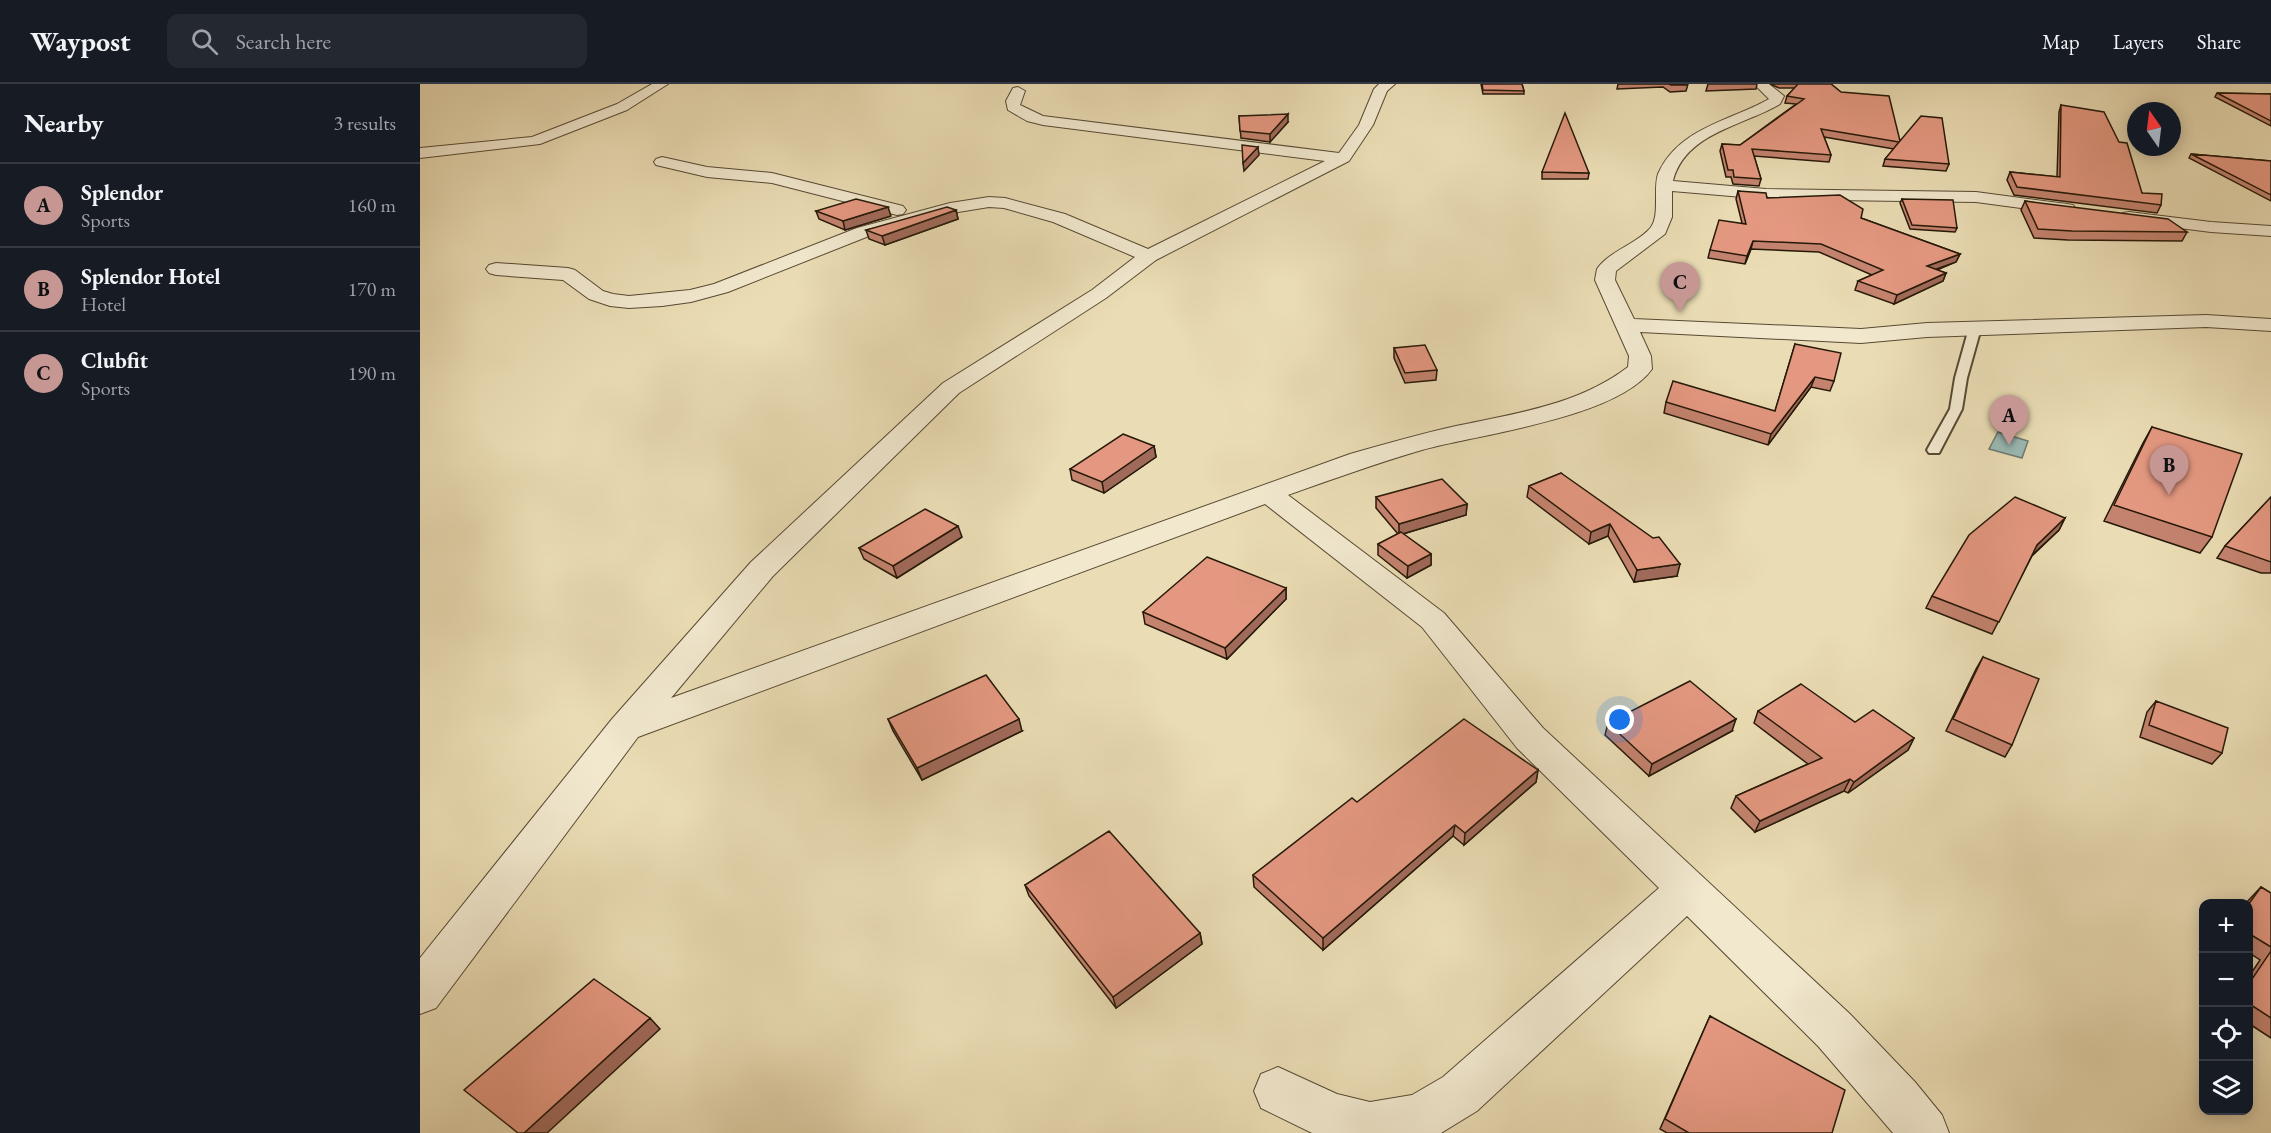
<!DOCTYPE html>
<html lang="en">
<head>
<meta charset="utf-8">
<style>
  :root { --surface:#171b24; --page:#242831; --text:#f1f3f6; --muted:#9ea1a6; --line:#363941; --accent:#c59692 }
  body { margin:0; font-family:"EB Garamond",serif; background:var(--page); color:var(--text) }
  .controls { position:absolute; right:18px; bottom:18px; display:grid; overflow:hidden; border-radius:12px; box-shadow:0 3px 15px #0003 }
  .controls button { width:54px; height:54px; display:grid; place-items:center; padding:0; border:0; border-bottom:2px solid var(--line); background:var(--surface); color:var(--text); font:30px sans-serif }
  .compass { position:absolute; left:1707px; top:18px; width:54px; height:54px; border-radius:50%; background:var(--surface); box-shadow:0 3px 15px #0003; rotate:346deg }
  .you { position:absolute; left:1200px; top:636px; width:21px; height:21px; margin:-15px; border:4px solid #fff; border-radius:50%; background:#1a73e8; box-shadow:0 0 0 9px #1a73e833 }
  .badge { display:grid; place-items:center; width:39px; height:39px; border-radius:50%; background:var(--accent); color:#111; font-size:20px; font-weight:700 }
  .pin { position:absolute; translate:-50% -50px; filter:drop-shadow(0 2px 3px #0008) }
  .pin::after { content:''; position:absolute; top:32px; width:21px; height:18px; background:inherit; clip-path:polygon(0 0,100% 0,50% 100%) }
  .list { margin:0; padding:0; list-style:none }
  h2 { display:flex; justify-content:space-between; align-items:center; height:78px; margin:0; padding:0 24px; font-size:26px }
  h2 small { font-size:20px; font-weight:400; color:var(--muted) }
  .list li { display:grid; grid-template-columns:39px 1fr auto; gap:18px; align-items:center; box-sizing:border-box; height:84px; padding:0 24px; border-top:2px solid var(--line) }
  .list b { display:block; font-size:22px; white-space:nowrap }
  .list p { margin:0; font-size:20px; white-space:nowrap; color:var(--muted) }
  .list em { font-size:20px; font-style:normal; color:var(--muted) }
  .icon { flex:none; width:33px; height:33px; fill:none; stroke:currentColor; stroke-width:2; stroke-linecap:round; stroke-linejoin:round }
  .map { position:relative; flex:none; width:1851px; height:1049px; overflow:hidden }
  header { display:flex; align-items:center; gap:36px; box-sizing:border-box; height:84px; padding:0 30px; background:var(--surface); border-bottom:2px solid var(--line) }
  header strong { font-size:28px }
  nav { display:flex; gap:33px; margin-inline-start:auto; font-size:21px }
  .search { width:420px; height:54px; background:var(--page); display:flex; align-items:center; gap:15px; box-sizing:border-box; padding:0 21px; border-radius:12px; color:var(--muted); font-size:22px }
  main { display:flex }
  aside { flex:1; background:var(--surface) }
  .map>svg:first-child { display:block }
  .water { fill:#9abab5; stroke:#6c7a70; stroke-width:1.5 }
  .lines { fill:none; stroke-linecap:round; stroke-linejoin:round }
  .service-casing { stroke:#574a33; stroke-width:4 }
  .minor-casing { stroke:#574a33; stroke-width:2 }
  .service { fill:#f1e8ce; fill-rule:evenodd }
  .minor { fill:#f1e8ce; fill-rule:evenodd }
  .wall { fill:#c4836f; stroke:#261908; stroke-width:1.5 }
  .shaded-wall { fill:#a06a5a; stroke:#261908; stroke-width:1.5 }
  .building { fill:#e49881; stroke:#261908; stroke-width:1.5 }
</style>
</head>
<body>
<header>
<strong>Waypost</strong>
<div class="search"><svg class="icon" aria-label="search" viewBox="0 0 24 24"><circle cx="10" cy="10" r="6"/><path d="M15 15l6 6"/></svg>Search here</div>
<nav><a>Map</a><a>Layers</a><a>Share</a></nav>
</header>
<main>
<aside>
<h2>Nearby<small>3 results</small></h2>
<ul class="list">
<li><span class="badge">A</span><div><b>Splendor</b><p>Sports</p></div><em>160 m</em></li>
<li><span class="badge">B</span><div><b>Splendor Hotel</b><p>Hotel</p></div><em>170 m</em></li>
<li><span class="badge">C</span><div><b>Clubfit</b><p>Sports</p></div><em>190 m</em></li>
</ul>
</aside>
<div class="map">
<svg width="1851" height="1049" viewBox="0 0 1851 1049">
  <rect width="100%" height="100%" fill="#eadcb4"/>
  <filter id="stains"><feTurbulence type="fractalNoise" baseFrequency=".00333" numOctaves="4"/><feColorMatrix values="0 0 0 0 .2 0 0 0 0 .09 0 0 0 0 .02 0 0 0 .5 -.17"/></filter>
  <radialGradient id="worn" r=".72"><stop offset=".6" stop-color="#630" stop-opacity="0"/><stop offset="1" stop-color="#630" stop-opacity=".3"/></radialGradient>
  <path class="water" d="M1578,348L1608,357L1602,374L1569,365Z"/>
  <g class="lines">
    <defs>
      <path id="service" d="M1555,241L1561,244L1547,294L1542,325L1519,369H1509L1507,366L1530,325L1535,294L1549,244Z"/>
      <path id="minor" d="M232,0H248L207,26L120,60L0,74V64L112,53L197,20Z
        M959,0H975L967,7L953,41L929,77L736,176L686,214L539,309L353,492L251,614L930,370C965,360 1000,350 1036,342C1097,329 1158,321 1208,283L1209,272L1175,196L1177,185C1189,167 1219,159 1231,143C1240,131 1233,104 1238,90C1258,44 1310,37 1349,15L1334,0H1349L1364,12L1360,20C1323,42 1265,49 1253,97L1346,105L1556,108L1647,120L1653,121L1656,125L1653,129L1647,130L1556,118L1346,115L1252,107V133L1245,150L1196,187L1195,196L1214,235L1441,245L1507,239L1786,231L1851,235V247L1786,243L1507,253L1441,259L1220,248L1231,272L1232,285C1197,334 1060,350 1002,366C957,379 913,395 868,411L1024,529L1123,644L1430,930L1495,998L1522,1031L1529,1049H1473L1398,962L1267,832L1057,1027L1021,1049H892L841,1024L834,1007L841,990L858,983L917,1010L950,1018L992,1011L1023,993L1239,804L1097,664L1002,543L845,420L218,653L16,924L0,930V874L192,635L331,478L523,299L672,206L715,173L633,138L584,124L569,123L532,129L449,152L308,208L271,218L242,222L209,224L190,222L169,215L143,196L76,191L69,189L66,185L69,181L76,179L148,184L155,186L183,207L193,210L209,212L270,206L294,200L437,144L530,119L569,113L585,114L645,130L728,165L905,77L623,41L607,37L588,26L586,17L593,4L598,3L605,7L600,21L623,32L919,69L939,41L954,5Z
        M242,73L287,83L352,89L483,122L486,126L483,130L477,131L352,99L287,93L236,81L234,78L236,75Z
        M1709,128L1791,138L1851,142V152L1791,148L1703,137L1700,133L1703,129Z"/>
    </defs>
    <use href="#service" class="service-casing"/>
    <use href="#minor" class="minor-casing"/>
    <use href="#service" class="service"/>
    <use href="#minor" class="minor"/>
  </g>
  <path class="wall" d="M1061,0H1102L1104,7V10H1063Z
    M1198,0H1268L1266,7L1250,8L1243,3L1197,5Z
    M1288,0H1337L1336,5L1286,7Z
    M1350,0H1411L1480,57L1529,80L1526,87L1463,82L1465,75L1474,65L1404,53L1411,71L1409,78L1334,72L1341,95L1339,102L1313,100L1311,93H1306L1300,67L1302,60L1320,61L1376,20L1365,19L1367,12L1375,4H1359Z
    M1797,9L1851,10V42L1795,13Z
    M1641,21L1722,109L1741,121L1737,129L1594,111L1587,96L1590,88L1637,93L1639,28Z
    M819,32L868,38L850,58L821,54Z
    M1771,70L1851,77V117L1769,74Z
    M1122,88L1169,89L1168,95H1122Z
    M1318,107L1441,134L1540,170L1536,178L1517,186L1526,189L1523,197L1474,220L1435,206L1438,197L1452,191L1399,168L1331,165L1325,180L1288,174L1290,166L1322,139L1316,115Z
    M1482,115L1537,144L1535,148L1490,145L1480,119Z
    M1605,117L1767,148L1762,157L1648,156L1614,154L1601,126Z
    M536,126L538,135L465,161L449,155L446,146Z
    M396,127L471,132L425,146L399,135Z
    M1375,260L1414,297L1410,307L1391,303L1348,361L1244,329L1246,318L1355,327Z
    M974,264L1017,286L1016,296L985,299L974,274Z
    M1732,343L1792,453L1780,469L1684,437L1723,359Z
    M734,362L736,373L684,409L652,396L650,385Z
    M1141,389L1257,492L1214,498L1188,452L1169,460L1107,413L1109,402Z
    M956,413L1047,420L1046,431L983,450L1011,470V481L987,494L958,471V460L978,450L956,424Z
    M1851,413V489H1841L1797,474L1805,462Z
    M1645,434L1639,446L1612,472L1572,550L1506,524L1512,512Z
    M542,453L477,494L444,475L439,464Z
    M866,504V515L807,575L725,540L723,528Z
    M1563,573L1592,661L1585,673L1526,647L1556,585Z
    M1736,617L1802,669L1792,680L1720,653L1727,628Z
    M1338,627L1435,638L1494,654L1488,666L1428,709L1424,707L1335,748L1311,724L1316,712L1388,680L1334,639Z
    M468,635L602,647L502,696L473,647Z
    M1188,639L1312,647L1229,692L1185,651Z
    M1118,686L1116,698L1044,761L1033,752L903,866L834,803L833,791L937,718Z
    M605,801L780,849L782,860L696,924L609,812Z
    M1841,803L1851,809V954L1828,939V894L1840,876L1828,868V819H1826Z
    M1290,932L1412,1049H1247L1240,1045Z"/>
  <path class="shaded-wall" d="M868,30V38L850,58V50Z
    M838,63L839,71L824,87L823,79Z
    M468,123L471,132L425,146L423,137Z
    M536,126L538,135L465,161L462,152Z
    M1333,157L1331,165L1325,180L1327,172Z
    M1540,170L1536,178L1503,190L1507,182Z
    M1526,189L1523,197L1474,220L1477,211Z
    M1395,293L1391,303L1348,361L1351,350Z
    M734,362L736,373L684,409L682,398Z
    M1047,420L1046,431L979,451V440Z
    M1645,434L1639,446L1610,473L1617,461Z
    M1190,440L1188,452L1169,460L1171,448Z
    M538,442L542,453L477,494L473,482Z
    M1011,470V481L987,494L988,482Z
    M1260,480L1257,492L1214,498L1217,486Z
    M866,504V515L807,575L805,564Z
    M599,635L602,647L502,696L497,684Z
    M1316,635L1312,647L1229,692L1232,680Z
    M1494,654L1488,666L1428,709L1434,698Z
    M1118,686L1116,698L1044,761L1045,749Z
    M1430,695L1424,707L1335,748L1340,737Z
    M1035,741L1033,752L903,866V854Z
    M780,849L782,860L696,924L693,913Z
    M230,934L240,945L127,1049H104Z"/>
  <path class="building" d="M1062,0H1102L1104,7L1063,6Z
    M1249,0H1267V1H1251Z
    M1378,0H1411L1421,8L1469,12L1480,57L1501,32L1522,34L1529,80L1465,75L1479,58L1401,45L1411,71L1332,65L1341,95L1314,93L1313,86H1308L1302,60L1320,61L1384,15L1367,12Z
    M1797,9L1851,10V37Z
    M1641,21L1684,28L1699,58L1707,59L1722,109L1742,110L1741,121L1597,103L1590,88L1640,93Z
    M1145,29L1169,89L1122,88Z
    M868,30L850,50L820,47L819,32Z
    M822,61L838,63L823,79Z
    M1771,70L1851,77V111Z
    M1318,107L1346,109L1347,114L1420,111L1443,125L1441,134L1540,170L1507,182L1526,189L1477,211L1438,197L1463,186L1401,160L1333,157L1327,172L1290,166L1299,136L1326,140Z
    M436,115L468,123L423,137L396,127Z
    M1482,115L1533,116L1537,144L1492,141Z
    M1605,117L1748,135L1767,148L1652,147L1618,145Z
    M527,123L536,126L462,152L446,146Z
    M1375,260L1421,269L1414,297L1395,293L1351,350L1246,318L1253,297L1355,327Z
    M1005,261L1017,286L985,289L974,264Z
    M1732,343L1822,370L1792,453L1694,421Z
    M703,350L734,362L682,398L650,385Z
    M1141,389L1233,454L1239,453L1260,480L1217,486L1190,440L1171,448L1109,402Z
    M1022,395L1047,420L979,440L956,413Z
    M1595,413L1645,434L1617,461L1579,538L1512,512L1549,451Z
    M1851,413V478L1805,462Z
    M505,425L538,442L473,482L439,464Z
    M981,448L1011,470L988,482L958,460Z
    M787,473L866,504L805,564L723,528Z
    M1563,573L1619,595L1592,661L1533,635Z
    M566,591L599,635L497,684L468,635Z
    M1270,597L1316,635L1232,680L1188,639Z
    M1381,600L1435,638L1453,626L1494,654L1434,698L1430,695L1340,737L1316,712L1402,674L1338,627Z
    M1736,617L1808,644L1802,669L1729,641Z
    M1044,635L1118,686L1045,749L1035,741L903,854L833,791L932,714L937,718Z
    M689,747L780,849L693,913L605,801Z
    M1841,803L1851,809V863L1828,849V821Z
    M1851,867V934L1828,919V901Z
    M174,895L230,934L104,1049H98L44,1006Z
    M1290,932L1425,1006L1412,1049H1269L1245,1035Z"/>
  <rect width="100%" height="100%" filter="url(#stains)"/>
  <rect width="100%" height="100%" fill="url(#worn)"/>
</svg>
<div class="controls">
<button>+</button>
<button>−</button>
<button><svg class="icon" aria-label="locate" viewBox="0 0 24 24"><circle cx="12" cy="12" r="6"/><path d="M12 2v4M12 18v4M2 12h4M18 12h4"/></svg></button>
<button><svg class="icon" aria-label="layers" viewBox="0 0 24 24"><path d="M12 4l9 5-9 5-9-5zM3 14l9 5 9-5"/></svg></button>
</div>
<svg class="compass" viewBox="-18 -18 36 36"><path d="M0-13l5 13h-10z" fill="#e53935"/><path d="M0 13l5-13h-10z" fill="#9ea1a6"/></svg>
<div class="you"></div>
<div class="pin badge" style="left:1589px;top:361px">A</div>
<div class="pin badge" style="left:1749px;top:411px">B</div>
<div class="pin badge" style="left:1260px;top:228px">C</div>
</div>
</main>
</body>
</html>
